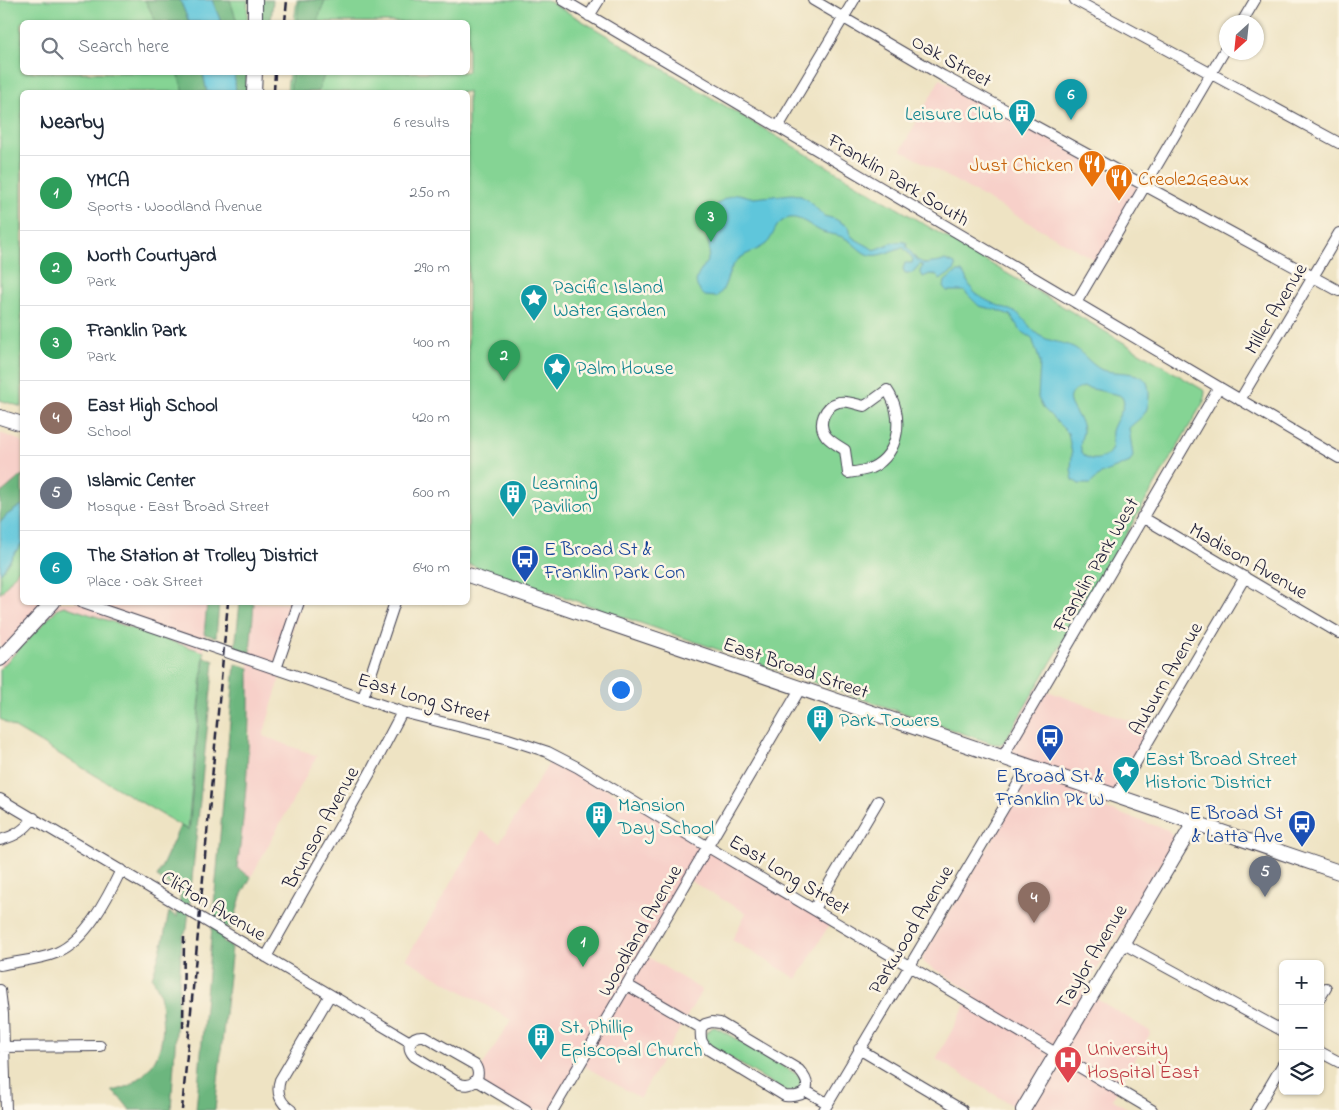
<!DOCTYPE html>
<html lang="en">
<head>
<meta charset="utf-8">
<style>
  :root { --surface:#fff; --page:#f2f2f3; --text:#1f2937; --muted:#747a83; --line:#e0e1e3; --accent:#7c3aed }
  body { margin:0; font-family:"Indie Flower",sans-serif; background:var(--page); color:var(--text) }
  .controls { position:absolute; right:15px; bottom:15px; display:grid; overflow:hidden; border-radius:8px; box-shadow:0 1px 4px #0004 }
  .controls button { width:45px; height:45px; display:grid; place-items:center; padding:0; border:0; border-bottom:1px solid var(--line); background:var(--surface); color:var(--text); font:25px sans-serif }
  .compass { position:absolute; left:1219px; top:15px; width:45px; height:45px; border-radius:50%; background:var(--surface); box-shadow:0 1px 4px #0004; rotate:207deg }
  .you { position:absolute; left:620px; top:689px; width:18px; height:18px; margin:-12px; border:4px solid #fff; border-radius:50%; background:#1a73e8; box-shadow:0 0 0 8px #1a73e833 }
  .badge { display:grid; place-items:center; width:32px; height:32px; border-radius:50%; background:var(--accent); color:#fff; font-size:16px; font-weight:700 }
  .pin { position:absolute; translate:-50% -41px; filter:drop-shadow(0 1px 2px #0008) }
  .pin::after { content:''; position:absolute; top:26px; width:18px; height:15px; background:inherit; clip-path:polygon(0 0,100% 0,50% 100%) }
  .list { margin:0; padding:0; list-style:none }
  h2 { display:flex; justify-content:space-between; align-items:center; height:65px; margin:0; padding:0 20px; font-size:21px }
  h2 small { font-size:16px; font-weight:400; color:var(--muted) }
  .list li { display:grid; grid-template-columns:32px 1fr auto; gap:15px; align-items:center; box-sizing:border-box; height:75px; padding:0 20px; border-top:1px solid var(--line) }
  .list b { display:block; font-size:19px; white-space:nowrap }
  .list p { margin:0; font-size:16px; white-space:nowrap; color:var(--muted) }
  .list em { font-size:16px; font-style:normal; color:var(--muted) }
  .icon { flex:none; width:28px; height:28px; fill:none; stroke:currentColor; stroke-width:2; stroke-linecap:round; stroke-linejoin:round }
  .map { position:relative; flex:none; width:1339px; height:1110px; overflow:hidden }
  .search { position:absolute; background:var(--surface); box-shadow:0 1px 4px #0004; left:20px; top:20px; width:450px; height:55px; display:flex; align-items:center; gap:12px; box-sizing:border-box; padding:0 18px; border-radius:8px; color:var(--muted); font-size:19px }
  .panel { position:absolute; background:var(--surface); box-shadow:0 1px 4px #0004; left:20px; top:90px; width:450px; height:515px; border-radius:8px }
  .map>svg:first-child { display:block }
  .built { fill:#f7d0c9 }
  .green { fill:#85d494; stroke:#547b68 }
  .forest { fill:#6cb67e; stroke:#476c5c }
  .water { fill:#5ec6db; stroke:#40748b; fill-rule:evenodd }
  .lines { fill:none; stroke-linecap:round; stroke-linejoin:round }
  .minor-casing { stroke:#413f4f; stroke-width:12 }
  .major-casing { stroke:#413f4f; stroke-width:16 }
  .minor { stroke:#fff; stroke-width:10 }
  .major { stroke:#fff; stroke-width:14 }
  .rail { stroke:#22223b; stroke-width:2.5; stroke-dasharray:8 4; stroke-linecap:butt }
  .labels { text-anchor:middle; stroke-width:5; stroke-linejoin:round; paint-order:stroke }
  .street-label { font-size:20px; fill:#22223b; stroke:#fcf5e5 }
  .culture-label { font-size:20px; fill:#0d838f; stroke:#fcf5e5; text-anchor:start }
  .food-label { font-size:20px; fill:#c56008; stroke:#fcf5e5; text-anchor:end }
  .transit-label { font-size:20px; fill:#164399; stroke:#fcf5e5; text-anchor:start }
  .health-label { font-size:20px; fill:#be3a42; stroke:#fcf5e5; text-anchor:start }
</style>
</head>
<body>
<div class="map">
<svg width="1339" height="1110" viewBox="0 0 1339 1110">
  <rect width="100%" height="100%" fill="#fcf5e5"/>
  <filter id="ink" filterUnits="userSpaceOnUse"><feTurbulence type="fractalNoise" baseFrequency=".02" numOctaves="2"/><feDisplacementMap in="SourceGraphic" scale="10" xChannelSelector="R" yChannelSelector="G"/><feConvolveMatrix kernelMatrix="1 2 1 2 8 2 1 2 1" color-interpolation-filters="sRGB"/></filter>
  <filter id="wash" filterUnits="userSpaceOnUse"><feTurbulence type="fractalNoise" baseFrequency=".0096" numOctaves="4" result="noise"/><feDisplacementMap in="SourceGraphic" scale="20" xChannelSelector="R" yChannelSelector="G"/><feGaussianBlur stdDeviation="1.12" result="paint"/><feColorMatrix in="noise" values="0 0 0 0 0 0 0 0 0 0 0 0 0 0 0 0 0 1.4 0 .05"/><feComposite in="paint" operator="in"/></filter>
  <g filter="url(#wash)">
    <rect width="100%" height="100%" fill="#eee3c3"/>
    <path class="built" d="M940,79L1139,187L1100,263L901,150Z
      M0,433L22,441V475L0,494Z
      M22,565V602L207,603L204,652L64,606L58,608L0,669V594Z
      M254,603H301L280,665L279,681L263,736L317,756L251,877L237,869L247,776L250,734L249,668Z
      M1036,687L1153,729L1106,809L1168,830L1173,837V845L1084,991L1151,1032L1112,1099L1130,1110H1020L936,1059L973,992L924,963L922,958L1025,784L1001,744L1005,741Z
      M553,757L832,920L797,979L732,940L746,913L687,879L643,954L702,990L640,1098L579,1063L552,1110H521L472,1083L511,1020L406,959L482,831L500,842Z"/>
    <path class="green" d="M0,0H248L247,22H22V72L247,73L246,92H22V407L0,400Z
      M297,0H547L1205,391L1204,401L1005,741L1001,744H994L468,564V92H287L289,73L468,72V22H294Z
      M22,543V565L0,594V574Z
      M64,606L204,652L188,830L0,719V669L58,608Z
      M713,1027L717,1028L798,1075L802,1082C802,1091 795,1092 788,1093L706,1043V1033Z"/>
    <path class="forest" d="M145,0H180L189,22H156Z
      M212,0H230L237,22H221Z
      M258,0H273L271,22H258Z
      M299,0H325L317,22H297Z
      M177,73H203L207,92H184Z
      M234,73H247L246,92H236Z
      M292,73V72L325,73L318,92H290Z
      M22,475V505L7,515L0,523V494Z
      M207,603H219L216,637L204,634Z
      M240,603H254L250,653L235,648Z
      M204,657L214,661L187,929L182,937L171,1110H130L123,1101L112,1091C117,1090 125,1088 130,1085C157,1068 165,1045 162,1015C161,999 161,991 152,978L163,941L169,912L177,917L181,892L157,877L180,826L189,830Z
      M235,664L249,668C250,735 247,802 237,868L251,877L241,896L232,929L226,926L223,941L232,947L215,1110H196Z"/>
    <path class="water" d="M180,0H212L221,22H189Z
      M203,73H234L236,92H207Z
      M739,194L754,198L792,194L799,195L808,200L824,216L835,219L849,227L851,236C857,241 866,244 874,250C885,247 896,238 907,243L906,246L917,260L926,264C933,262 937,264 945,260L955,264V270L940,280L937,275L930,274L923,277L920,271L923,266L920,264L912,273H905L903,269L905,263H912L913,259L903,247C892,250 881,257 870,255C862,254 855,244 848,240C840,235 835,235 826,233C812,230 797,209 781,222C774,227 773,238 766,244C756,252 742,253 734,264C726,274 727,290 716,297L705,296C685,279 705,272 709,255C711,246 707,237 707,228C706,210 723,196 739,194Z
      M957,272H962C967,278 969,287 974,292C985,302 1003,307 1017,313C1027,320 1031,332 1042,337C1053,343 1068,342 1078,350C1086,357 1092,365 1102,370C1113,374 1139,370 1146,381C1151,388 1149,404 1146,411C1143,417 1134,423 1129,428L1133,456L1130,462L1101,474L1090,484H1079L1073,480L1071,469L1072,454L1068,433L1043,408L1038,398L1040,362L1032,338L1021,331L1010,315L997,310L979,306L964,291H947L944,288L945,281ZM1084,387L1119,395L1123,398L1124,403C1122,413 1115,421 1112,431C1111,438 1114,444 1111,450C1105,462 1084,463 1081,449C1079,442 1083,436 1083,430C1083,414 1052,396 1084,387Z
      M22,505V543L0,574V523L7,515Z"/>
  </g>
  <g filter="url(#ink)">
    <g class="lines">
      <defs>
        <path id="minor" d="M563,0L1339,458
          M813,0L943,76L1339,291
          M1075,0L1339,143
          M589,16L599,0
          M1242,22L1255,0
          M778,127L854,0
          M1076,303L1226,48
          M887,390C904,414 901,454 871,468C863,471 855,472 848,473L845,450C839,446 831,442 826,436C817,424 824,406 839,402C848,400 857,405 865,406Z
          M1240,400L1339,233
          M1142,517L1339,633
          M80,602L402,712L505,738L548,752L577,767L708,847L1152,1110
          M276,669L299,602
          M363,698L395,602
          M1002,758L1219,387
          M1116,796L1245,577
          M0,799L410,1042
          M0,840C16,836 24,830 34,818
          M814,909L878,801
          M1122,943L1283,1031
          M266,957L370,773L402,712
          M0,965C18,961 39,960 56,953C86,941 108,897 121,870
          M627,985L701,1028
          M0,990L3,1014L6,1110
          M1320,998L1326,988
          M712,1022L720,1023L799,1070C814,1087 807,1098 785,1096L709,1050C701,1044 700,1039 701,1028L705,1024Z
          M424,1036L475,1065C483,1077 473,1088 460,1084L414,1056C405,1046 411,1035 424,1036Z
          M0,1047L100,1046
          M859,1049L962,1110
          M1320,1052L1339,1062
          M476,1080L526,1110
          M806,1091L827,1103
          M291,1110C280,1103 276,1092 280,1080L330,995
          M553,1110L800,689
          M824,1110L1028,767
          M1256,1110L1283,1064"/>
        <path id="major" d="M255,0V22
          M254,92L255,72
          M0,417L22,424
          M468,575L1339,872
          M0,659L53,602
          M1023,1110L1194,823"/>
      </defs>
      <use href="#minor" class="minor-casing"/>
      <use href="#major" class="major-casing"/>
      <use href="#minor" class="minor"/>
      <use href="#major" class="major"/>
      <path class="rail" d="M285,22L287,0
        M274,92L275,72
        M183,1028L184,937
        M182,1110L228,602"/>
    </g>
  </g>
  <defs>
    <symbol id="building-pin" viewBox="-11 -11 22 30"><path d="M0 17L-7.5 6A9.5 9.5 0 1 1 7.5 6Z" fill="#0f9aa8" stroke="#fcf5e5"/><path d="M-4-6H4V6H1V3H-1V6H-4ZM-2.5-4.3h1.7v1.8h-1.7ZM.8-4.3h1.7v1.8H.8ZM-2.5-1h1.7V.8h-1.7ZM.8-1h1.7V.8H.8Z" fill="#fff"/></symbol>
    <symbol id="restaurant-pin" viewBox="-11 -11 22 30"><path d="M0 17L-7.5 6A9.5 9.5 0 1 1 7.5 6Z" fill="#e8710a" stroke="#fcf5e5"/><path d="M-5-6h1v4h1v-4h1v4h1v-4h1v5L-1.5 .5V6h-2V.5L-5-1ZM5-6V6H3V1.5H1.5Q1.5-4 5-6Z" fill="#fff"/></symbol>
    <symbol id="sight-pin" viewBox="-11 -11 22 30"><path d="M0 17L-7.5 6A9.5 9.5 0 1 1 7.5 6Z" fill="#0f9aa8" stroke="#fcf5e5"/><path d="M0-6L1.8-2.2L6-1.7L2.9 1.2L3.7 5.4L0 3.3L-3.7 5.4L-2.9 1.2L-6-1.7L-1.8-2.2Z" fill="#fff"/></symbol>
    <symbol id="bus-pin" viewBox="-11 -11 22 30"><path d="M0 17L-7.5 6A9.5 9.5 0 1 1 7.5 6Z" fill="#1a4fb4" stroke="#fcf5e5"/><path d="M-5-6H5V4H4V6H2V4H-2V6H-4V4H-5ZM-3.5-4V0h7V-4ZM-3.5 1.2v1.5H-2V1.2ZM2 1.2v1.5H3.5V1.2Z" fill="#fff"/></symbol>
    <symbol id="hospital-pin" viewBox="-11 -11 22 30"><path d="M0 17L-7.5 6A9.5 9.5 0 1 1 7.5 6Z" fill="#e0444e" stroke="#fcf5e5"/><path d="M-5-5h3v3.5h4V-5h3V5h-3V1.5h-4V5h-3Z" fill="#fff"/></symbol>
  </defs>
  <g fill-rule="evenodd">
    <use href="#building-pin" x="1006" y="97" width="32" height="43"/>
    <use href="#restaurant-pin" x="1076" y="148" width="32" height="43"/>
    <use href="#restaurant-pin" x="1103" y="162" width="32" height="43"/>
    <use href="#sight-pin" x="518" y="282" width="32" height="43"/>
    <use href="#sight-pin" x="541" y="351" width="32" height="43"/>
    <use href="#building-pin" x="497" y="478" width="32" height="43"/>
    <use href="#bus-pin" x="509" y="543" width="32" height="43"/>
    <use href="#building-pin" x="804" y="703" width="32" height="43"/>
    <use href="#bus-pin" x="1034" y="722" width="32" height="43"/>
    <use href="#sight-pin" x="1110" y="754" width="32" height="43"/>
    <use href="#building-pin" x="583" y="799" width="32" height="43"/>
    <use href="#bus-pin" x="1286" y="808" width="32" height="43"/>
    <use href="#building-pin" x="525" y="1021" width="32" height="43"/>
    <use href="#hospital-pin" x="1052" y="1044" width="32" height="43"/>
  </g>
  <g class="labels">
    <g class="street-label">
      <text transform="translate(952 60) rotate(29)" y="7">Oak Street</text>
      <text transform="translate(899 179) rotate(31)" y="7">Franklin Park South</text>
      <text transform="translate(1275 308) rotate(-59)" y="7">Miller Avenue</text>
      <text transform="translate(1249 560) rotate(30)" y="7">Madison Avenue</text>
      <text transform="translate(1095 564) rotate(-60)" y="7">Franklin Park West</text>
      <text transform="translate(796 667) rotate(19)" y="7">East Broad Street</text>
      <text transform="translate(1165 678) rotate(-60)" y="7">Auburn Avenue</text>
      <text transform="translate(424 697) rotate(16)" y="7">East Long Street</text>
      <text transform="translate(320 827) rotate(-61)" y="7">Brunson Avenue</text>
      <text transform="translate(790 874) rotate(31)" y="7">East Long Street</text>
      <text transform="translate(214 905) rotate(31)" y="7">Clifton Avenue</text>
      <text transform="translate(910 929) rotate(-59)" y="7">Parkwood Avenue</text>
      <text transform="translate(639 930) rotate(-60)" y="7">Woodland Avenue</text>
      <text transform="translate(1091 956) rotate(-59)" y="7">Taylor Avenue</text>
    </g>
    <g class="culture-label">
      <text x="1003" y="120" text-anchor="end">Leisure Club</text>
      <text x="553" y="293">Pacific Island<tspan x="553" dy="23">Water Garden</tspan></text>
      <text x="576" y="374">Palm House</text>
      <text x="532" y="489">Learning<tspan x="532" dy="23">Pavilion</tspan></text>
      <text x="839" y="726">Park Towers</text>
      <text x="1145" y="765">East Broad Street<tspan x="1145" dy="23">Historic District</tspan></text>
      <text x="618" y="811">Mansion<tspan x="618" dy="23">Day School</tspan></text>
      <text x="560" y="1033">St. Phillip<tspan x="560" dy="23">Episcopal Church</tspan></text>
    </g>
    <g class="food-label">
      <text x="1073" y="171">Just Chicken</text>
      <text x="1138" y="185" text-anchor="start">Creole2Geaux</text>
    </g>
    <g class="transit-label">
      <text x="544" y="555">E Broad St &amp;<tspan x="544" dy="23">Franklin Park Con</tspan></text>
      <text x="1050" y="782" text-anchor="middle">E Broad St &amp;<tspan x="1050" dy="23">Franklin Pk W</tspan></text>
      <text x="1283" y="819" text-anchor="end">E Broad St<tspan x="1283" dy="23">&amp; Latta Ave</tspan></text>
    </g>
    <g class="health-label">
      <text x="1087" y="1055">University<tspan x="1087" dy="23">Hospital East</tspan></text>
    </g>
  </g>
</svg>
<div class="controls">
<button>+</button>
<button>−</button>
<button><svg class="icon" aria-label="layers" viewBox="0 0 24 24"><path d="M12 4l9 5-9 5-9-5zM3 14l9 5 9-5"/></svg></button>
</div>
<svg class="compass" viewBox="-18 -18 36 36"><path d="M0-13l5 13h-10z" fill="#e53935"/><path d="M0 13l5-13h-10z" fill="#747a83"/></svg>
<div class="you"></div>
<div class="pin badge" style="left:583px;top:967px;background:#2e9e5b">1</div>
<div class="pin badge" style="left:504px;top:381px;background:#2e9e5b">2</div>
<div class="pin badge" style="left:711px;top:242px;background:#2e9e5b">3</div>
<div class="pin badge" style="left:1034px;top:923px;background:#8d6e63">4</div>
<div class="pin badge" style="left:1265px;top:897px;background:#6b7280">5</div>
<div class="pin badge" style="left:1071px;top:120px;background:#0f9aa8">6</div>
<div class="search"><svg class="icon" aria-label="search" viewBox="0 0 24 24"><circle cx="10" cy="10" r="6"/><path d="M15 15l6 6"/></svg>Search here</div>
<section class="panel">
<h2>Nearby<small>6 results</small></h2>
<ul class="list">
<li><span class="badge" style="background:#2e9e5b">1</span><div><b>YMCA</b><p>Sports · Woodland Avenue</p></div><em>250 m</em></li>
<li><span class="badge" style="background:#2e9e5b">2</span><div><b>North Courtyard</b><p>Park</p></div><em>290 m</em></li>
<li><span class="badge" style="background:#2e9e5b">3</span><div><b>Franklin Park</b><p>Park</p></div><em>400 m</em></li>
<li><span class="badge" style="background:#8d6e63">4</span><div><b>East High School</b><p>School</p></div><em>420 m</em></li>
<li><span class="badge" style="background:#6b7280">5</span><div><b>Islamic Center</b><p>Mosque · East Broad Street</p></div><em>600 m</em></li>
<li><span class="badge" style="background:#0f9aa8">6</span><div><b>The Station at Trolley District</b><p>Place · Oak Street</p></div><em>640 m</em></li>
</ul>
</section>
</div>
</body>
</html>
